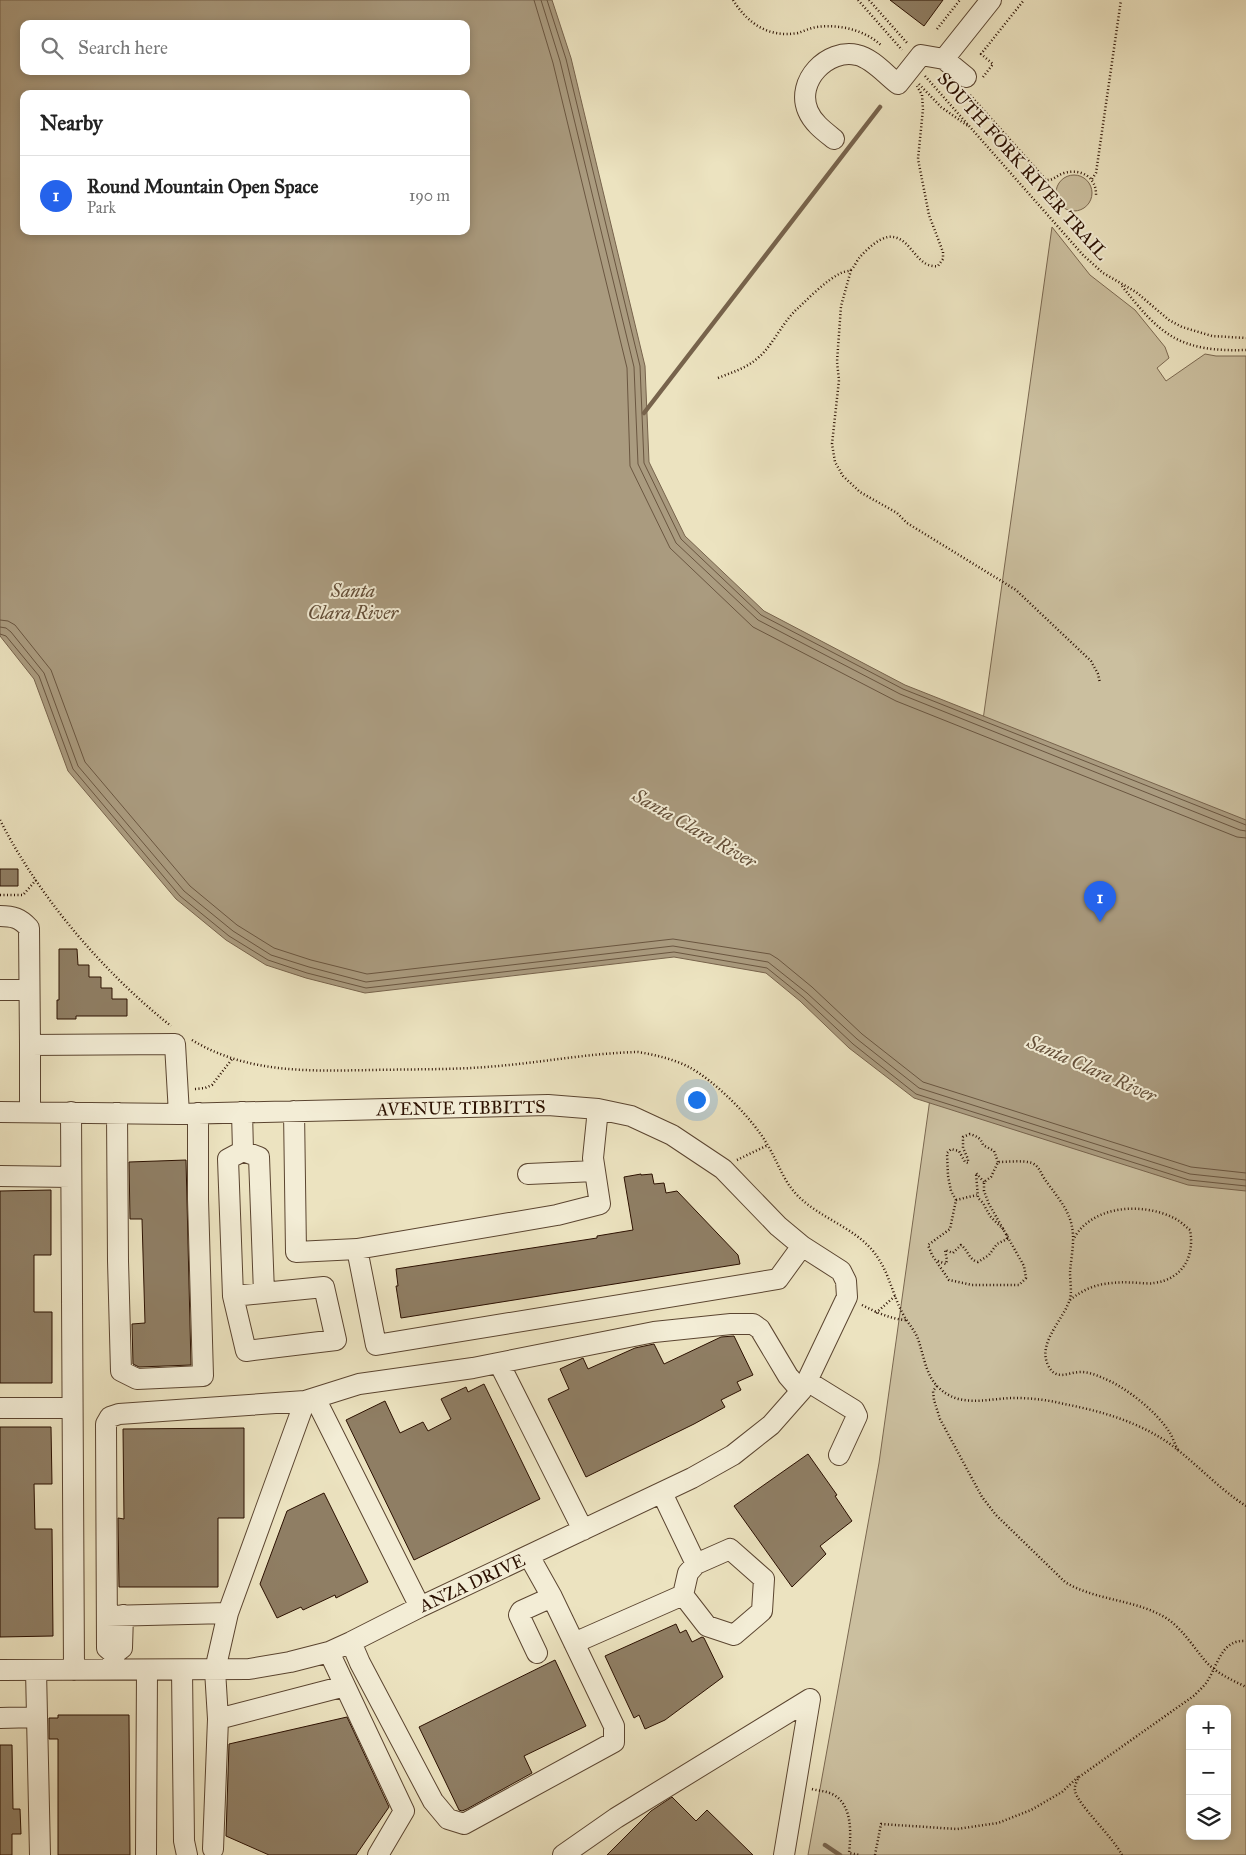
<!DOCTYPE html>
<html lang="en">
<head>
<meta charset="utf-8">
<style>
  :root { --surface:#fff; --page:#f6f6f6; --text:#222; --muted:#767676; --line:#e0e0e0; --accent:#2563eb }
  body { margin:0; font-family:"IM FELL Great Primer",serif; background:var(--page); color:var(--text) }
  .controls { position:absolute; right:15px; bottom:15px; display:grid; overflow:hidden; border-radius:10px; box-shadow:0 2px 8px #0003 }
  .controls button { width:45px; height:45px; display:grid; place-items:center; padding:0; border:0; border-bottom:1px solid var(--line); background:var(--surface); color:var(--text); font:25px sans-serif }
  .you { position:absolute; left:696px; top:1099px; width:18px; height:18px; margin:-12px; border:4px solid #fff; border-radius:50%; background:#1a73e8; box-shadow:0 0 0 8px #1a73e833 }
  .badge { display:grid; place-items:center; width:32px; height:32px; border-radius:50%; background:var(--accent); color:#fff; font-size:16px; font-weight:700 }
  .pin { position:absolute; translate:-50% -41px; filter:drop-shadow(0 1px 2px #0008) }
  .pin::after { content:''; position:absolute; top:26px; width:18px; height:15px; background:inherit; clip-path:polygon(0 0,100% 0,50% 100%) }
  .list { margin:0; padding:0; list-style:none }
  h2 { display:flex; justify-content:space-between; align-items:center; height:65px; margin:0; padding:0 20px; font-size:21px }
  h2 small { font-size:16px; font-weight:400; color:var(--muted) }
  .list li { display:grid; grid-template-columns:32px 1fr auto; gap:15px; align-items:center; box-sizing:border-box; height:80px; padding:0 20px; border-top:1px solid var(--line) }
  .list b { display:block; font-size:19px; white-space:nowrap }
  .list p { margin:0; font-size:16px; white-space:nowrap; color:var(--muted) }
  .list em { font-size:16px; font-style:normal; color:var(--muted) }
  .icon { flex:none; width:28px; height:28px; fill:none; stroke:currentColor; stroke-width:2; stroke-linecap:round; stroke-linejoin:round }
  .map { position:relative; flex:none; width:1246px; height:1855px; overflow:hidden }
  .search { position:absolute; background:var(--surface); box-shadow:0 2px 8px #0003; left:20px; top:20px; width:450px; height:55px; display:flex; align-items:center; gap:12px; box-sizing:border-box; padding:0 18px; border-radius:10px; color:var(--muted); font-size:19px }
  .panel { position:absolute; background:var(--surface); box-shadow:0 2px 8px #0003; left:20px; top:90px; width:450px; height:145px; border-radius:10px }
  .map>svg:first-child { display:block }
  .green { fill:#cbbf9f; stroke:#7b6850; fill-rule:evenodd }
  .water { fill:#aa9b7f; stroke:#77634c; fill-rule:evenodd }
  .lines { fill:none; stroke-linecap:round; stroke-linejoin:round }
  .shore { stroke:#6a5640; stroke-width:1 }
  .stream { stroke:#77634c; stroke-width:4.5 }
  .building { fill:#8f7e64; stroke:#2b1000 }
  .minor-casing { stroke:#5b4530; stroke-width:22 }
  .path { stroke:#2b1000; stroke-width:2.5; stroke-dasharray:1 2.5; stroke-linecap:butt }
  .minor { stroke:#f3edd6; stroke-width:20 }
  .labels { text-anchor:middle; stroke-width:4; stroke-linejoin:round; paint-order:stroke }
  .street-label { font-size:18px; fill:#2b1000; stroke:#f3edd6 }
  .water-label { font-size:19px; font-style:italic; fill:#644f39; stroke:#f3edd6 }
</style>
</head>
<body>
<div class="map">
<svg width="1246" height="1855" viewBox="0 0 1246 1855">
  <rect width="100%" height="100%" fill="#ece3c0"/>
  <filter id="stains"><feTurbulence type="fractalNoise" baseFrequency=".004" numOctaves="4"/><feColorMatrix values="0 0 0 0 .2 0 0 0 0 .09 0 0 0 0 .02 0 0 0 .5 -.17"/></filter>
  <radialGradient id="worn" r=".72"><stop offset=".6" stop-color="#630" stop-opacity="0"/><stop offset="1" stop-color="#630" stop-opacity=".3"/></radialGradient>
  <path class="green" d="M1056 193a18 18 0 1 1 36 0a18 18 0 1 1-36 0Z
    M1052,227L1090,275L1135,310L1165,347L1169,358L1157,368L1166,381L1205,354L1216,356H1246V1855H808L879,1463ZM1190,1709H1227V1836H1190Z"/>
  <path class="water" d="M0,0H552L571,58L645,366L649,462L685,536L764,611L905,685L1246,820V1191L1188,1185L914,1098L849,1048L800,1001L766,973L674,957L365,993L306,978L266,965L226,940L176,899L68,771L34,679L0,636ZM24,24H466V71H24ZM24,94H466V231H24Z"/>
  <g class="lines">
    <path class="shore" d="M534,0L553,63L627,368L630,466L670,548L753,627L896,701L1237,837L1246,838
      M541,0L560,61L634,367L638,464L676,543L758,620L900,694L1240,830L1246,831
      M547,0L566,59L640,366L644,463L681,539L761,615L903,689L1246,825
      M0,620L8,621L15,625L51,670L85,762L190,886L237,925L274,948L311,960L367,974L673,939L770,954L778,959L812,987L862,1034L923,1082L1191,1167L1246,1173
      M0,627L6,628L11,632L44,673L78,766L184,891L233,931L271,955L309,967L366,982L673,946L768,962L807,993L857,1039L919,1088L1190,1174L1246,1180
      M0,634L6,636L39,676L73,769L180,896L229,936L268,960L307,973L366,988L674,952L767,968L803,997L853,1044L916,1094L1189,1180L1246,1186"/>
    <path class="stream" d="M644,413L880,107
      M825,1845L840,1855"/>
  </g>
  <path class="building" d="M890,0H943L924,26Z
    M0,869H18V886H0Z
    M59,949H77L78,965H89V977H101V988H112V999H127V1016H76V1019H57V1000H59Z
    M186,1160L191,1365L139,1367L133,1364L132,1324L145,1323L142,1219H130L129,1162Z
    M641,1174V1175L652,1174L654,1184L664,1183L666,1193L677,1191L738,1255L740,1264L401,1318L396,1286H398L396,1269L597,1238V1236L633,1230L624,1177Z
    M51,1190V1255H34V1312H52V1383H0V1191Z
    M734,1336L753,1375L737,1382L741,1390L721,1400L725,1407L694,1424L586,1477L548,1399L569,1389L560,1369L583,1358L588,1369L635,1348L654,1344L664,1364L721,1337Z
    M484,1384L540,1499L414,1560L346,1420L385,1401L400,1433L423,1422L428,1431L451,1419L441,1399L466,1387L468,1392Z
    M0,1427H51L52,1484H34L35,1529H52L53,1636L0,1637Z
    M244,1428V1518H218V1587H119L118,1518L124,1519L123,1429Z
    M808,1454L837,1495L835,1496L852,1521L820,1546L826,1554L792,1587L734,1506Z
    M324,1493L368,1582L336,1598L335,1595L303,1610L301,1607L277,1618L260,1584L287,1511Z
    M676,1624L680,1633L686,1630L692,1642L702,1637L704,1638L723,1677L665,1720L645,1729L639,1715L634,1718L605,1656Z
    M555,1660L586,1726L524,1756L532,1773L467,1809L462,1811L459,1810L419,1727Z
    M58,1715H129L130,1855H58V1739H49V1718H58Z
    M347,1717L389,1807L356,1855H269L226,1836L229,1744Z
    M0,1745H12L13,1809H20L21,1834H12V1855H0Z
    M672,1797L696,1821L707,1810L753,1855H607L651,1811Z"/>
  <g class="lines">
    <defs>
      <path id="minor" d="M966,77L944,59L991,0
        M834,139C824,131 813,123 808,111C795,81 828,48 857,55C872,58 886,75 898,84L921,55L944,59
        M0,916C13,916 20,918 29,928L30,1045
        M0,990H29
        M598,1109L593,1158L600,1204L557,1215L357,1249L376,1345L778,1279L802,1246
        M30,1111V1045L175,1044L179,1114
        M294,1111L296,1252L357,1249
        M0,1112L179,1114L548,1105L598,1109L631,1116L672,1135L723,1169L778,1226L802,1246L841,1271L846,1281L847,1297L807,1381L801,1391L771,1425L733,1455L692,1478L420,1607L351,1642L329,1652L290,1662L249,1669L0,1670
        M71,1112L74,1670
        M242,1112L243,1151
        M117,1113L118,1261L121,1371L137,1379L203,1376L198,1199V1113
        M528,1174L595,1171
        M0,1176L71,1177
        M233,1296L324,1287L336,1340L246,1351L233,1296L228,1159L243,1151L259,1157L264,1293
        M499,1363L583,1530
        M807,1381L854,1410L857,1416L839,1455
        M315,1398L420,1607
        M0,1408H72
        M683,1595L688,1573L696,1564
        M228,1613L305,1401
        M107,1616L228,1613L215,1670L218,1719L213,1849
        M351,1642L360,1663L433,1801L448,1819L464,1824L614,1742V1726L552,1597L529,1556
        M574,1643L683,1595L707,1626L734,1635L762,1611L764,1579L730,1549L696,1564L662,1493
        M329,1652L404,1811L378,1855
        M537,1653L519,1615L521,1611L552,1597
        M114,1654L107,1648L106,1424L110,1417L119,1414L305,1401L359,1384L473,1368L654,1332L731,1324H753L760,1329L788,1376L801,1391
        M113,1664L114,1654L122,1648L123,1615
        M36,1670L40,1855
        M182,1670L184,1841L187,1855
        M0,1718L37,1717
        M218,1719L345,1686
        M146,1855L147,1670
        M563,1855L616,1818L810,1699L784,1855"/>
    </defs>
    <use href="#minor" class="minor-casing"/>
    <path class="path" d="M733,0C748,24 769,38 798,33C804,31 810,28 817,27C840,24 865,30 882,46
      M858,0L902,50
      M869,0L908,44
      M937,29L960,0
      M925,76L1083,255L1103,273L1136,292L1169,320L1182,327L1212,336L1246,338
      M983,77L993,64L981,54L1024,0
      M919,84L941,107L968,126
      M970,95L1046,180C1053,181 1057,175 1064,173C1082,168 1097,178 1096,196
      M1092,179L1096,173L1121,0
      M851,270L841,306L837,362L839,380L832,444L835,462L843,476L860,492L897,513L907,523L1016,590L1091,661L1098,674L1100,683
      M1122,286C1161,336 1180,352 1246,350
      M718,378C733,372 747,368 759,357C773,345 782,323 797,309C810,297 825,281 841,273C844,271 849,272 852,269C855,266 857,260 860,257C867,249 878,239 888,237C911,234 915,269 938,266L943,259V252L929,215L918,159L923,109L922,95L917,86
      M0,820C39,897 103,972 171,1026
      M0,895H23L36,880
      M192,1040C248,1074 310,1071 373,1070C415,1069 457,1070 498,1066C545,1062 591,1053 638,1052C656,1055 673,1059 689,1067C715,1081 752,1118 767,1144C778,1162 783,1181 798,1196C822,1220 860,1229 878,1258C890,1276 893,1296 903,1314C908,1324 916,1331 919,1342C924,1357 926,1375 938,1387C960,1409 988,1398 1015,1398C1032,1398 1048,1400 1064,1404C1101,1411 1139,1422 1170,1444C1197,1464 1218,1488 1246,1506
      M195,1089L205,1088L212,1085L232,1059
      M737,1160L768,1145
      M998,1162L994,1151L983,1145C981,1138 976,1136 970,1134L963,1137V1148L968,1159V1163L965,1162L959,1151L951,1149L947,1153L948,1176L951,1191L956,1200L950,1229L928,1245L932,1255L949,1280L972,1285H1019L1026,1278L1024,1266L989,1204L984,1191V1182L991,1177L998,1162C1008,1162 1022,1160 1032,1163C1039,1166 1040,1172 1044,1178C1053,1192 1069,1208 1072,1227C1075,1241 1071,1258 1070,1272C1070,1281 1072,1291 1070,1299C1064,1319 1037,1343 1048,1365C1056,1382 1068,1372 1081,1372C1089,1372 1096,1375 1103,1378C1126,1387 1157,1412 1170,1433C1173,1438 1175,1445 1178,1450
      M984,1182L976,1173L978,1198L983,1203L990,1216L1004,1230
      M956,1200L977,1195
      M938,1261L946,1264L947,1260L945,1250L953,1253L961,1245C968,1250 969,1260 978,1262L989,1255L997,1244L1007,1239V1234
      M1070,1300C1080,1292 1091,1286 1104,1284C1116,1282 1127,1282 1139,1283C1144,1283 1150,1284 1154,1283C1183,1279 1195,1256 1190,1230C1185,1226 1180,1221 1174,1218C1142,1202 1091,1205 1073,1240
      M862,1305C876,1312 890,1319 906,1320
      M876,1313L895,1296
      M937,1386L933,1391L934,1400L940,1419L982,1497L996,1515L1065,1582C1096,1601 1135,1599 1166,1618C1183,1629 1194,1648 1207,1663C1218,1674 1232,1680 1246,1687
      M812,1789C819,1791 826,1791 832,1794C853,1804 851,1834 849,1853L860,1855
      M875,1855L881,1824L957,1829L998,1823L1031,1810L1062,1792L1078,1777
      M1122,1855C1113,1837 1078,1805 1075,1791C1074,1786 1077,1781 1079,1777L1195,1695C1199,1690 1205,1686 1208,1680C1218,1664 1222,1639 1246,1641"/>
    <use href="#minor" class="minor"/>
  </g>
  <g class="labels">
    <g class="street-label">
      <text transform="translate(1023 166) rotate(48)" y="6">SOUTH FORK RIVER TRAIL</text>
      <text transform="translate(461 1108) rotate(-1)" y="6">AVENUE TIBBITTS</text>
      <text transform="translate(472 1583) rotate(-25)" y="6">ANZA DRIVE</text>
    </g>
    <g class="water-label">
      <text x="353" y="597">Santa<tspan x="353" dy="22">Clara River</tspan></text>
      <text transform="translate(695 828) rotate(30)" y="7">Santa Clara River</text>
      <text transform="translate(1092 1068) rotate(24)" y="7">Santa Clara River</text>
    </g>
  </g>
  <rect width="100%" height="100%" filter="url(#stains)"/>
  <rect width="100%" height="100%" fill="url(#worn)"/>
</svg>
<div class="controls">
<button>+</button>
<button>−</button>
<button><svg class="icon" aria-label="layers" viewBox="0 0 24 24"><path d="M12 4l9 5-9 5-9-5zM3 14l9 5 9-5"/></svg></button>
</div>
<div class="you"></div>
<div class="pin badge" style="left:1100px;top:922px">1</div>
<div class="search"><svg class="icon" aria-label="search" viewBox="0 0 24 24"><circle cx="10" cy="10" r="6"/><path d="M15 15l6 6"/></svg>Search here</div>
<section class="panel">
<h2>Nearby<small></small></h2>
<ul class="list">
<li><span class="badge">1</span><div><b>Round Mountain Open Space</b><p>Park</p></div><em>190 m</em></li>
</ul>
</section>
</div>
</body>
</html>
